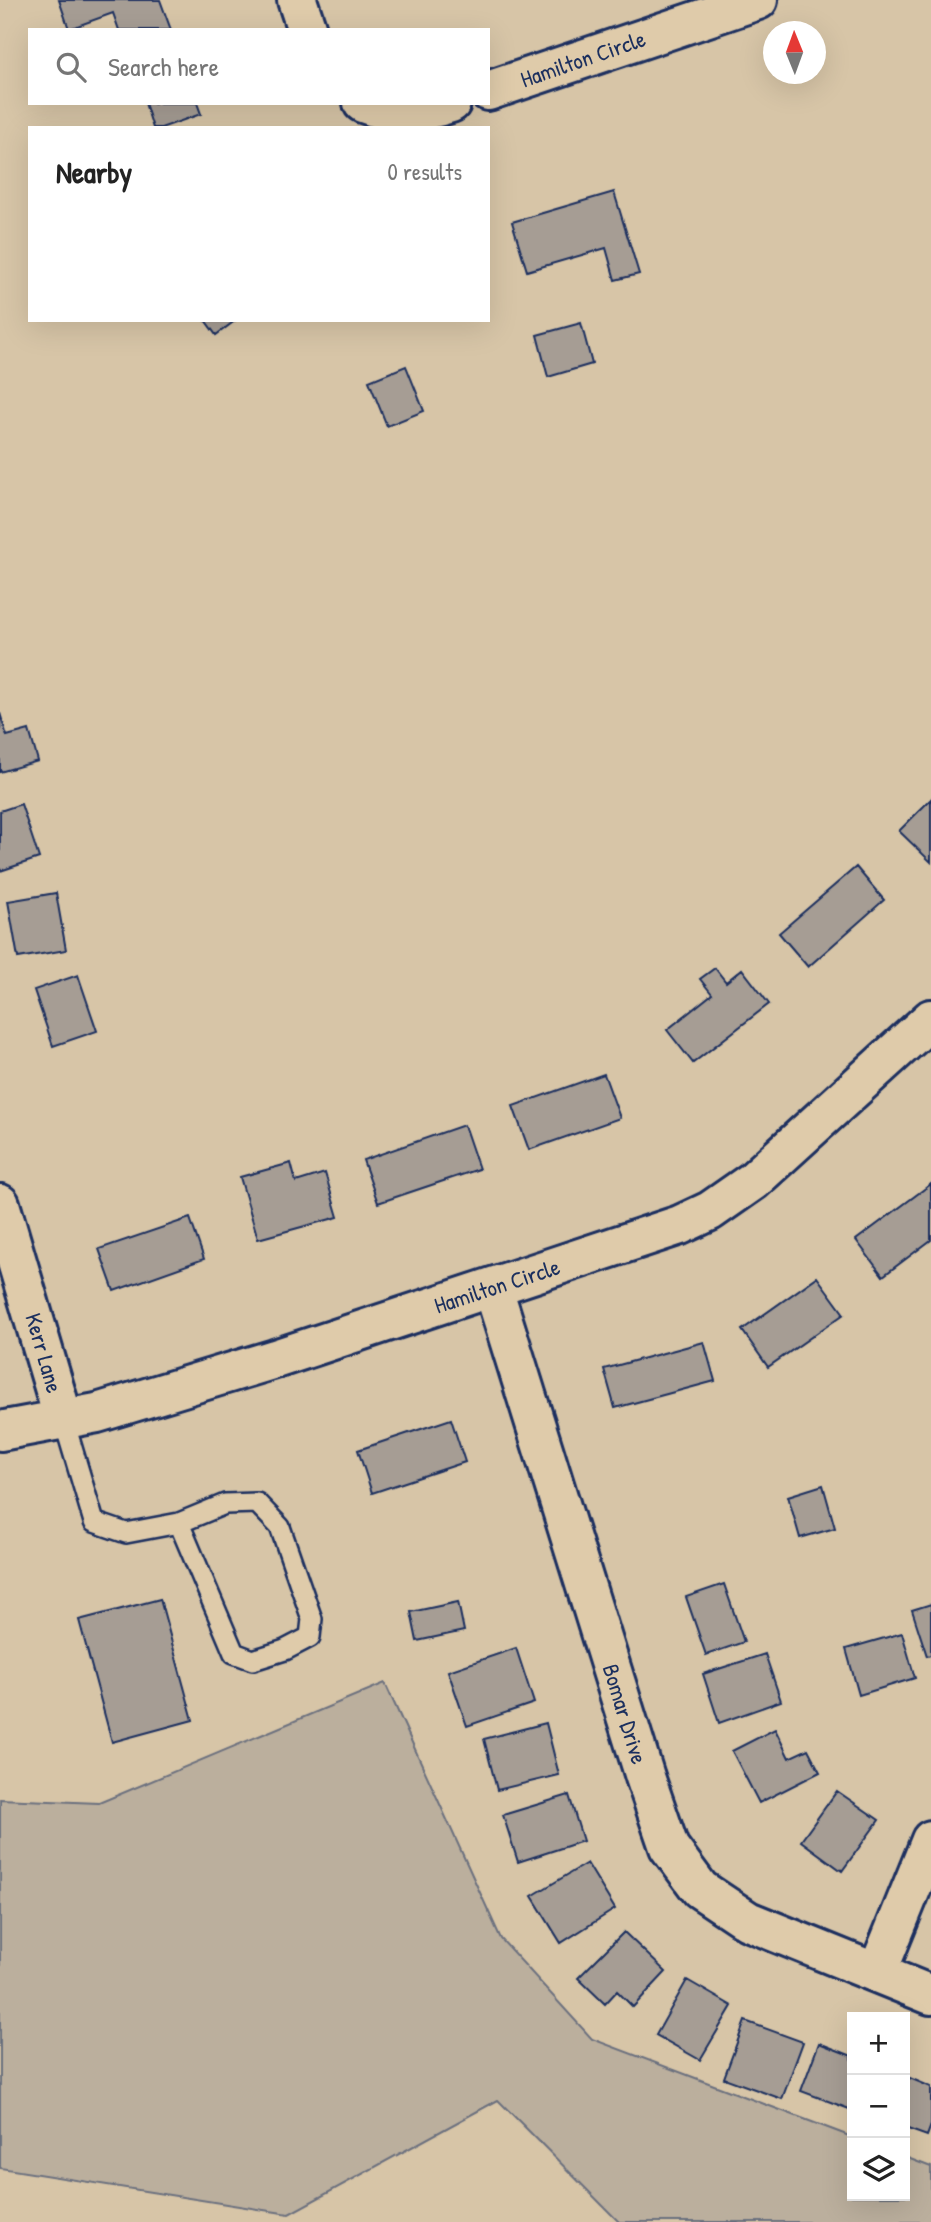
<!DOCTYPE html>
<html lang="en">
<head>
<meta charset="utf-8">
<style>
  :root { --surface:#fff; --page:#f6f6f6; --text:#222; --muted:#767676; --line:#e0e0e0 }
  body { margin:0; font-family:"Patrick Hand",sans-serif; background:var(--page); color:var(--text) }
  .controls { position:absolute; right:21px; bottom:21px; display:grid; overflow:hidden; border-radius:0px; box-shadow:0 7px 28px #0002 }
  .controls button { width:63px; height:63px; display:grid; place-items:center; padding:0; border:0; border-bottom:2px solid var(--line); background:var(--surface); color:var(--text); font:35px sans-serif }
  .compass { position:absolute; left:763px; top:21px; width:63px; height:63px; border-radius:50%; background:var(--surface); box-shadow:0 7px 28px #0002; rotate:359deg }
  .list { margin:0; padding:0; list-style:none }
  h2 { display:flex; justify-content:space-between; align-items:center; height:91px; margin:0; padding:0 28px; font-size:30px }
  h2 small { font-size:23px; font-weight:400; color:var(--muted) }
  .icon { flex:none; width:38px; height:38px; fill:none; stroke:currentColor; stroke-width:2; stroke-linecap:round; stroke-linejoin:round }
  .map { position:relative; flex:none; width:931px; height:2222px; overflow:hidden }
  .search { position:absolute; background:var(--surface); box-shadow:0 7px 28px #0002; left:28px; top:28px; width:462px; height:77px; display:flex; align-items:center; gap:18px; box-sizing:border-box; padding:0 24px; border-radius:0px; color:var(--muted); font-size:26px }
  .panel { position:absolute; background:var(--surface); box-shadow:0 7px 28px #0002; left:28px; top:126px; width:462px; height:196px; border-radius:0px }
  .map>svg:first-child { display:block }
  .green { fill:#bbaf9d; stroke:#6b6f7e; stroke-width:2 }
  .building { fill:#a69d94; stroke:#1b2f5e; stroke-width:2 }
  .lines { fill:none; stroke-linecap:round; stroke-linejoin:round }
  .service-casing { stroke:#1b2f5e; stroke-width:24 }
  .minor-casing { stroke:#1b2f5e; stroke-width:44 }
  .service { stroke:#dfcbaa; stroke-width:19 }
  .minor { stroke:#dfcbaa; stroke-width:38 }
  .labels { text-anchor:middle; stroke-width:6; stroke-linejoin:round; paint-order:stroke }
  .street-label { font-size:23px; fill:#1b2f5e; stroke:#dfcbaa }
</style>
</head>
<body>
<div class="map">
<svg width="931" height="2222" viewBox="0 0 931 2222">
  <rect width="100%" height="100%" fill="#d7c5a7"/>
  <filter id="ink" filterUnits="userSpaceOnUse"><feTurbulence type="fractalNoise" baseFrequency=".0143" numOctaves="2"/><feDisplacementMap in="SourceGraphic" scale="14" xChannelSelector="R" yChannelSelector="G"/><feConvolveMatrix kernelMatrix="1 2 1 2 8 2 1 2 1" color-interpolation-filters="sRGB"/></filter>
  <g filter="url(#ink)">
    <path class="green" d="M385,1683L501,1939L592,2039L852,2137V2196H905V2157L931,2167V2222H619L498,2100L289,2214L0,2168V1799L99,1803Z"/>
    <path class="building" d="M59,0H160L171,30H119L113,13L69,29Z
      M145,103H197L201,114L161,128H153Z
      M614,192L639,274L615,280L606,248L527,271L512,222Z
      M205,320H236L216,335Z
      M581,323L592,364L548,377L537,335Z
      M406,366L424,411L387,426L369,381Z
      M0,713L7,736L29,730L38,761L0,772Z
      M931,799V862L899,831Z
      M21,804L39,858L0,871V811Z
      M856,867L884,900L808,967L779,933Z
      M56,893L66,950L18,958L8,901Z
      M715,968L726,982L742,969L769,1004L693,1063L667,1030L712,994L700,979Z
      M78,975L97,1031L53,1046L34,990Z
      M604,1074L620,1118L529,1150L513,1106Z
      M464,1125L479,1169L378,1203L363,1160Z
      M291,1163L296,1182L325,1173L338,1217L258,1239L240,1177Z
      M931,1184V1240L883,1276L856,1240Z
      M190,1218L204,1259L114,1291L99,1249Z
      M817,1277L844,1314L768,1367L742,1330Z
      M704,1342L715,1381L615,1408L604,1369Z
      M451,1419L465,1462L372,1493L358,1450Z
      M823,1485L835,1528L800,1538L788,1496Z
      M724,1584L744,1642L706,1655L686,1597Z
      M160,1599L193,1720L112,1742L79,1620Z
      M458,1602L464,1631L417,1641L411,1612Z
      M931,1604V1655L927,1656L912,1610Z
      M902,1633L915,1678L859,1695L846,1649Z
      M516,1648L534,1703L467,1726L448,1671Z
      M765,1654L781,1701L719,1723L703,1674Z
      M546,1723L559,1775L497,1790L484,1739Z
      M775,1729L789,1758L808,1749L820,1772L759,1803L732,1751Z
      M837,1791L879,1820L842,1871L801,1841Z
      M569,1795L583,1841L518,1862L503,1815Z
      M587,1863L615,1909L561,1943L532,1896Z
      M624,1932L666,1972L633,2007L617,1991L605,2004L578,1978Z
      M687,1980L732,2006L700,2060L656,2035Z
      M745,2021L803,2042L782,2099L724,2078Z
      M819,2043L852,2056V2110L801,2091Z
      M905,2076L931,2087V2125L927,2136L905,2128Z"/>
    <g class="lines">
      <defs>
        <path id="service" d="M64,1421L94,1522L126,1533L179,1523L225,1504L257,1503L280,1527L312,1619L310,1637L285,1650L253,1660L234,1653L179,1523"/>
        <path id="minor" d="M297,0L307,30
          M488,91L758,0
          M363,103C393,115 421,113 451,103
          M0,1204L64,1421
          M493,1288L645,1777L669,1847L700,1889L748,1921L931,1995
          M0,1431L97,1413L275,1359L680,1225L710,1211L753,1181L931,1019
          M877,1973L931,1840"/>
      </defs>
      <use href="#service" class="service-casing"/>
      <use href="#minor" class="minor-casing"/>
      <use href="#service" class="service"/>
      <use href="#minor" class="minor"/>
    </g>
  </g>
  <g class="labels">
    <g class="street-label">
      <text transform="translate(583 59) rotate(-19)" y="8">Hamilton Circle</text>
      <text transform="translate(497 1286) rotate(-18)" y="8">Hamilton Circle</text>
      <text transform="translate(44 1353) rotate(74)" y="8">Kerr Lane</text>
      <text transform="translate(625 1714) rotate(73)" y="8">Bomar Drive</text>
    </g>
  </g>
</svg>
<div class="controls">
<button>+</button>
<button>−</button>
<button><svg class="icon" aria-label="layers" viewBox="0 0 24 24"><path d="M12 4l9 5-9 5-9-5zM3 14l9 5 9-5"/></svg></button>
</div>
<svg class="compass" viewBox="-18 -18 36 36"><path d="M0-13l5 13h-10z" fill="#e53935"/><path d="M0 13l5-13h-10z" fill="#767676"/></svg>
<div class="search"><svg class="icon" aria-label="search" viewBox="0 0 24 24"><circle cx="10" cy="10" r="6"/><path d="M15 15l6 6"/></svg>Search here</div>
<section class="panel">
<h2>Nearby<small>0 results</small></h2>
<ul class="list">
</ul>
</section>
</div>
</body>
</html>
